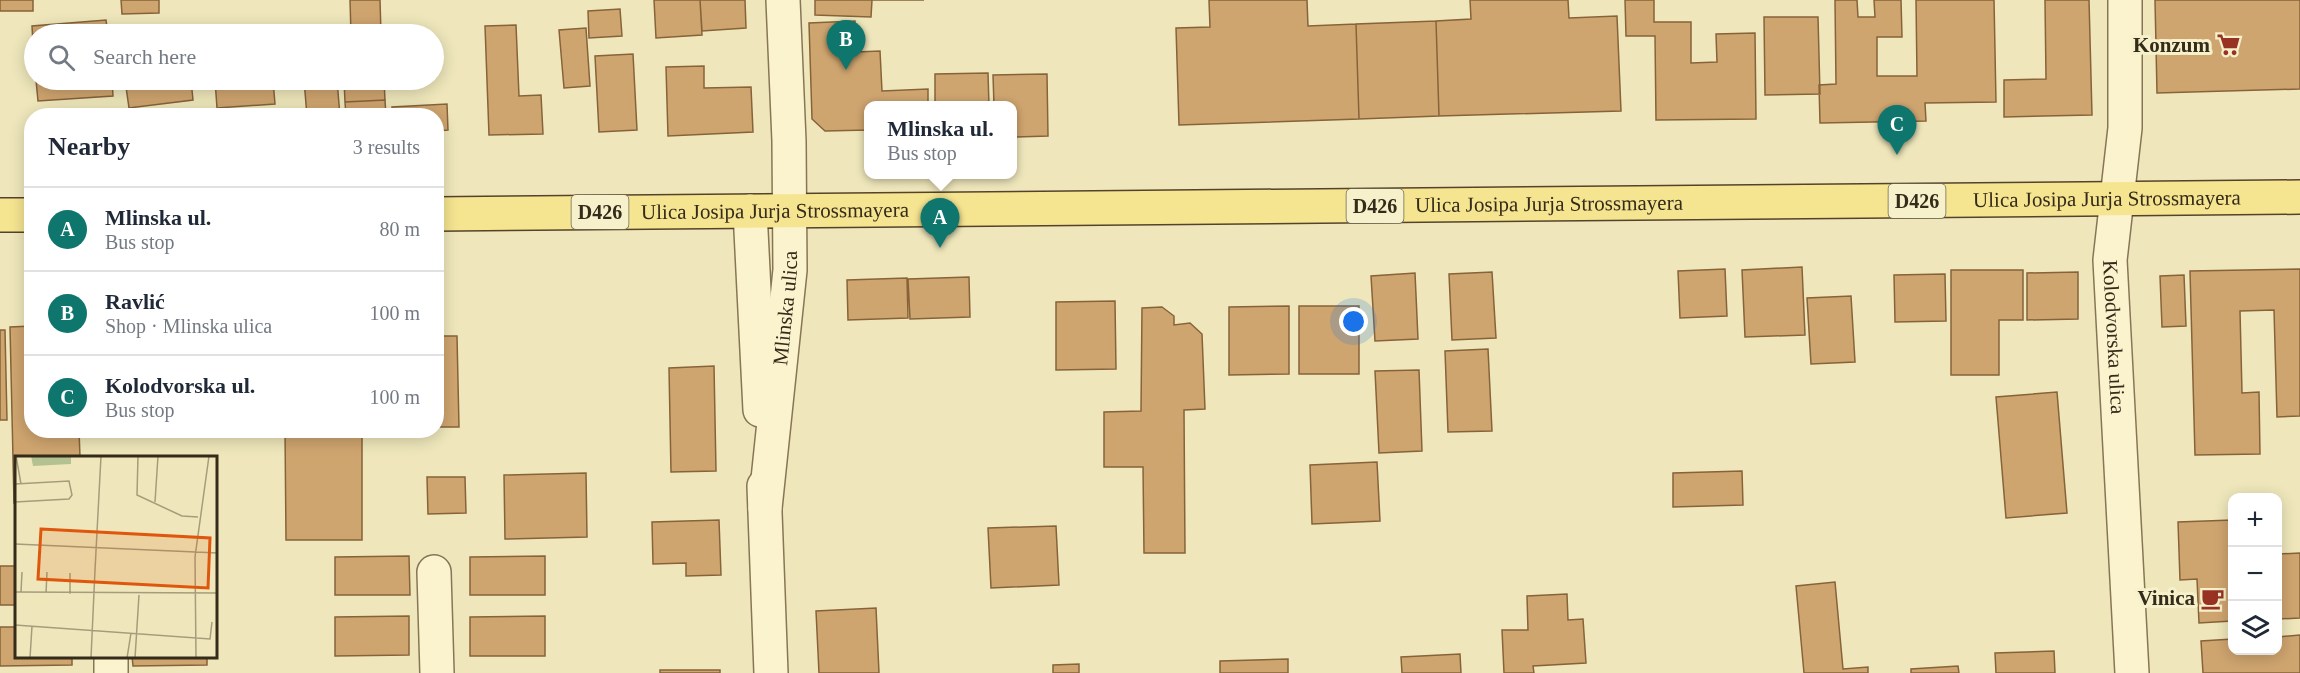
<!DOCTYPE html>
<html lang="en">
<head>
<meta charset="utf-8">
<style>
  :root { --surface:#fff; --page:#f6f6f7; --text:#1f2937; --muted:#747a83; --line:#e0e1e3; --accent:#0f766e }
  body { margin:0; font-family:"Times New Roman",serif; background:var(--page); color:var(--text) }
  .controls { position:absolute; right:18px; bottom:18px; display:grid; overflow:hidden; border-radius:12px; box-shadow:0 3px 15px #0003 }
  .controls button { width:54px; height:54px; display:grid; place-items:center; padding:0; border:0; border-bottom:2px solid var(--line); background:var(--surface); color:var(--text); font:30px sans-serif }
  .you { position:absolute; left:1354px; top:322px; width:21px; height:21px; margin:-15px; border:4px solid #fff; border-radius:50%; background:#1a73e8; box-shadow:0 0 0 9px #1a73e833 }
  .badge { display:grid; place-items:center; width:39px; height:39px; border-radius:50%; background:var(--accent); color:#fff; font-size:20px; font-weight:700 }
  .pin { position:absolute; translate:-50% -50px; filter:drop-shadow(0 2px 3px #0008) }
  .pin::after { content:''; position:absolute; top:32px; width:21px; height:18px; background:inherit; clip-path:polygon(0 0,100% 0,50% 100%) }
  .popup { position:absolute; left:864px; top:101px; width:153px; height:78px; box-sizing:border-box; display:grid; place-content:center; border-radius:12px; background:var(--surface); filter:drop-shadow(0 2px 4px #0005); font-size:20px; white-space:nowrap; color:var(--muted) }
  .popup b { font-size:22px; color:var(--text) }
  .popup::after { content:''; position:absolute; left:50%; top:100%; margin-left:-12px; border:12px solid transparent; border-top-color:var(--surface) }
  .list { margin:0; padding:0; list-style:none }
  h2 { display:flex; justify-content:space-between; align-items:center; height:78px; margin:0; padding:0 24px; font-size:26px }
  h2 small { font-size:20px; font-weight:400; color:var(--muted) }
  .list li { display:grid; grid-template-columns:39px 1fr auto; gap:18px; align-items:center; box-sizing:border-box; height:84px; padding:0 24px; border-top:2px solid var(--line) }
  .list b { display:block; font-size:22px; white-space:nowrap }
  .list p { margin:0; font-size:20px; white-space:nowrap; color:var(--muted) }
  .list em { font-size:20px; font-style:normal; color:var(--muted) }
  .icon { flex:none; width:33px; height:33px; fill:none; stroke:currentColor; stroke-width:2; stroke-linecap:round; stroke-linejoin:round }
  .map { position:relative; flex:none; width:2300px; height:673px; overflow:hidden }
  .search { position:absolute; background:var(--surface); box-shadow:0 3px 15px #0003; left:24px; top:24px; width:420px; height:66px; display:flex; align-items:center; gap:15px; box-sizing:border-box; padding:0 21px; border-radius:33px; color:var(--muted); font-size:22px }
  .panel { position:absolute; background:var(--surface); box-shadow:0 3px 15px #0003; left:24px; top:108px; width:420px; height:330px; border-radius:24px }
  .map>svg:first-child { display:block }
  .building { fill:#cfa56f; stroke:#87633a; stroke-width:1.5 }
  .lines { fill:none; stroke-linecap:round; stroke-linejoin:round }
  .minor-casing { stroke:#877655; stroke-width:36 }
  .major-casing { stroke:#54432a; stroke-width:36 }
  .minor { stroke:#faf3ce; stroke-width:33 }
  .major { stroke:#f5e490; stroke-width:33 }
  .labels { text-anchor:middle; stroke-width:6; stroke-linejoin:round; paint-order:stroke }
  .shield { fill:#f6f0cb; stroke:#6f664f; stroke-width:1.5 }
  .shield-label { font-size:20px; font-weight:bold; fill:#352b1a }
  .poi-label { font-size:21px; font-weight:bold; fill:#352b1a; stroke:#f6f0cb; text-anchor:end }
  .street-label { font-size:21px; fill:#352b1a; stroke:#f6f0cb }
  .inset-road { fill:none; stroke:#a59c7b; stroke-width:1.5 }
  .view { fill:#df570d; fill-opacity:0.15; stroke:#df570d; stroke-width:3 }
  .inset-edge { fill:none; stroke:#352b1a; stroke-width:3 }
</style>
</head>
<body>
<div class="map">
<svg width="2300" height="673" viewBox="0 0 2300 673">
  <rect width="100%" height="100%" fill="#efe7bb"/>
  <path class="building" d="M0,0H33V11H0Z
    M121,0H159V13L122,14Z
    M350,0H380L381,34H351Z
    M654,0H700L702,35L656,38Z
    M700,0H745L746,28L702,31Z
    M815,0H924H872L871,17L815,15Z
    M1209,0H1307L1308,26L1356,24L1359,119L1179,125L1176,28L1210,27Z
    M1470,0H1568L1569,18L1617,16L1621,111L1439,116L1436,21L1471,19Z
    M1625,0H1654V22H1691V63L1717,62L1716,34L1755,33L1756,119L1656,120L1655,36H1626Z
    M1835,0H1857L1858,17H1875L1874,0H1901L1902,37H1877V76H1917L1916,0H1994L1996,102L1925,103L1926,121L1820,123L1819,85L1836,84Z
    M2045,0H2089L2092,115L2004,117V80L2046,79Z
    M2155,0H2300V89L2157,93Z
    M620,9L622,36L589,38L588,11Z
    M1764,17H1818L1820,94L1765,95Z
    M106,20L108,34H34V61L32,26Z
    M855,21L856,52L880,51L882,91L928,89V106H868V130L825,131L812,119L809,23Z
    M1436,21L1439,116L1359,119L1356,24Z
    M185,25L186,34H120V32Z
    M333,25V34H300V28Z
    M516,25L519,96L541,95L543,134L489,135L485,26Z
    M586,28L590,86L564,88L559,30Z
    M633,54L637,130L599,132L595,56Z
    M704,66V88L751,87L753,132L668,136L666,67Z
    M988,73L989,106H935V74Z
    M1047,74L1048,136L1012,137V106H994L993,75Z
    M36,80H112L113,96L38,101Z
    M125,80H191L193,100L129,108Z
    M215,80H273L275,104L217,108Z
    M304,80H337L340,116H307Z
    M344,80H384L385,100L345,102Z
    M385,100L386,116H346L345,102Z
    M447,104L448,130L436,131V116H392V107Z
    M1802,267L1805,335L1745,337L1742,270Z
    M1725,269L1727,316L1680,318L1678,271Z
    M2300,269V416L2277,417L2274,310L2240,311L2242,393L2259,392L2260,454L2195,455L2190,271Z
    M1951,270H2023V320H1999V375H1951Z
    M1492,272L1496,338L1452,340L1449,274Z
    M2078,272V319L2027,320V273Z
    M1415,273L1418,339L1375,341L1371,276Z
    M1945,274L1946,321L1895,322L1894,275Z
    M2184,275L2186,326L2162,327L2160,276Z
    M969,277L970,317L910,319L908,279Z
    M907,278L908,318L848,320L847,280Z
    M1851,296L1855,362L1811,364L1807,298Z
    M1115,301L1116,369L1056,370V302Z
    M1289,306V374L1229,375V307Z
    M1299,306H1359V374H1299Z
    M1162,307L1174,316V325L1190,323L1202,334L1205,409L1184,410L1185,553H1144L1143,467H1104V412L1141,411L1142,308Z
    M32,326V430H79L80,457H16V503H14L10,327Z
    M0,330H5L7,420H0Z
    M436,336H457L459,427H436Z
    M1488,349L1492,431L1448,432L1445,351Z
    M714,366L716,471L671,472L669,368Z
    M1419,370L1422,451L1379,453L1375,371Z
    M2057,392L2067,513L2006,518L1996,397Z
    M285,430H362V540H286Z
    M1377,462L1380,521L1312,524L1310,465Z
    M1742,471L1743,505L1673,507V473Z
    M586,473L587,537L505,539L504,475Z
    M427,477H465L466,513L428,514Z
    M719,520L721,575L686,576V563L653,564L652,522Z
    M2232,520V621L2199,623L2197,579L2180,580L2178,522Z
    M1056,526L1059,585L991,588L988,528Z
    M2300,553V618L2278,619V554Z
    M409,556L410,595H335V557Z
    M545,556V595H470V557Z
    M0,566H16V605H0Z
    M1835,582L1843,669L1868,667V673H1804L1796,586Z
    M1567,594L1568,620L1583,619L1586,663L1533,666L1534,673H1504L1502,630H1528L1527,596Z
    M876,608L879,673H819L816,611Z
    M409,616V655L335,656V617Z
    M545,616V656H470V617Z
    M0,627H16V656H72V665L0,666Z
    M2300,635V673H2203L2201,641L2232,639V650H2278V637Z
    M2054,651L2055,673H1996L1995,653Z
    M1460,654L1461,673H1402L1401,657Z
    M132,656H207V665L133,666Z
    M1288,659V673H1220V661Z
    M1079,664V673H1053V665Z
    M1958,666L1959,673H1911V669Z
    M660,670H720V673H660Z"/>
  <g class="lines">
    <defs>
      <g id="minor">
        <path id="s1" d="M2125,0V128L2110,260L2132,673"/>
        <path d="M750,211L760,410"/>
        <path d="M764,486L771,673"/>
        <path id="s2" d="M765,508L790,270L789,141L783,0"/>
        <path d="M434,572L437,673"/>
        <path d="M111,656V673"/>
      </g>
      <g id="major">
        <path id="s3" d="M436,214L2300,197"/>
        <path d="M0,215H32"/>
      </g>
    </defs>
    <use href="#minor" class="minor-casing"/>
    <use href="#major" class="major-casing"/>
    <use href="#minor" class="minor"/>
    <use href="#major" class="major"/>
  </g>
  <defs>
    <symbol id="supermarket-bare" viewBox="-9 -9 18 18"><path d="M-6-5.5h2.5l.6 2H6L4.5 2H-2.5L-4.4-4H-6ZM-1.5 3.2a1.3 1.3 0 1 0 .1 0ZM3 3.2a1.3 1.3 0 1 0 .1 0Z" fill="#983223" stroke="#f6f0cb" stroke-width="2.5" paint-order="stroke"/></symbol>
    <symbol id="cafe-bare" viewBox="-9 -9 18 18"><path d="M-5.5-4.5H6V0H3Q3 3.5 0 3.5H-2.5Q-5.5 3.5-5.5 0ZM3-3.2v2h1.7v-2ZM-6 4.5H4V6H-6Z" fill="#983223" stroke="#f6f0cb" stroke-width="2.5" paint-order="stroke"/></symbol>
  </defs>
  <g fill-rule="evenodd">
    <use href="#supermarket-bare" x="2212" y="28" width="33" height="33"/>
    <use href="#cafe-bare" x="2196" y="582" width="33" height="33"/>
  </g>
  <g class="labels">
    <g class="shield">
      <rect x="1888.5" y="184" width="57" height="34" rx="4.5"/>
      <rect x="1346.5" y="189" width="57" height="34" rx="4.5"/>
      <rect x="571.5" y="195" width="57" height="34" rx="4.5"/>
    </g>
    <g class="shield-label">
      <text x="1917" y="208">D426</text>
      <text x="1375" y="213">D426</text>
      <text x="600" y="219">D426</text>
    </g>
    <g class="poi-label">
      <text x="2210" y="52">Konzum</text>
      <text x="2195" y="605">Vinica</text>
    </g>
    <g class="street-label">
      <text dy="7" stroke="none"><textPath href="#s3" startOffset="1671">Ulica Josipa Jurja Strossmayera</textPath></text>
      <text dy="7" stroke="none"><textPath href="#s3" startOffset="1113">Ulica Josipa Jurja Strossmayera</textPath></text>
      <text dy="7" stroke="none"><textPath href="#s3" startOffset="339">Ulica Josipa Jurja Strossmayera</textPath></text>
      <text dy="7" stroke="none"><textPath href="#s2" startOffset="201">Mlinska ulica</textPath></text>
      <text dy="7" stroke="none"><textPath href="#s1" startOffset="338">Kolodvorska ulica</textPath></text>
    </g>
  </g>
  <g transform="translate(15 456)">
    <rect width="202" height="202" fill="#efe7bb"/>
    <path d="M16,0H56V8L18,10Z" fill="#b4c190"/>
    <path class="inset-road" d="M1,0L6,28M123,0L122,39L167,60L183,61M0,28L54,25L57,39L54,43L0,46M140,46L143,0M0,88L203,97M80,114L86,0M0,136L203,137M6,136L7,116M31,137L32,116M55,138V117M0,169L195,183L197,166M15,202L17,170M76,202L80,114M112,202L116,177M120,202L124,139M181,202L180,101L194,0"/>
    <path class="view" d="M26,73L195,82L193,132L23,123Z"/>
    <rect width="202" height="202" class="inset-edge"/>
  </g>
</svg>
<div class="controls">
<button>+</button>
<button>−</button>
<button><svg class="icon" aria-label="layers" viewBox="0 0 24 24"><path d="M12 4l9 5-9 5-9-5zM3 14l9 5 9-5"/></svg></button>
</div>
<div class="you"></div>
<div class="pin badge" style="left:940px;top:248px">A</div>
<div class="popup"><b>Mlinska ul.</b>Bus stop</div>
<div class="pin badge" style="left:846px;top:70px">B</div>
<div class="pin badge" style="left:1897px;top:155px">C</div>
<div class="search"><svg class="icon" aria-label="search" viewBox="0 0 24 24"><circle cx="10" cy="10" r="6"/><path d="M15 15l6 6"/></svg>Search here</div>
<section class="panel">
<h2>Nearby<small>3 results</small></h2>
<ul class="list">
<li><span class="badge">A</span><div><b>Mlinska ul.</b><p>Bus stop</p></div><em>80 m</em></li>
<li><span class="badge">B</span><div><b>Ravlić</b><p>Shop · Mlinska ulica</p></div><em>100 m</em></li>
<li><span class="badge">C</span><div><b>Kolodvorska ul.</b><p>Bus stop</p></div><em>100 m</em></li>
</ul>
</section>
</div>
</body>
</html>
